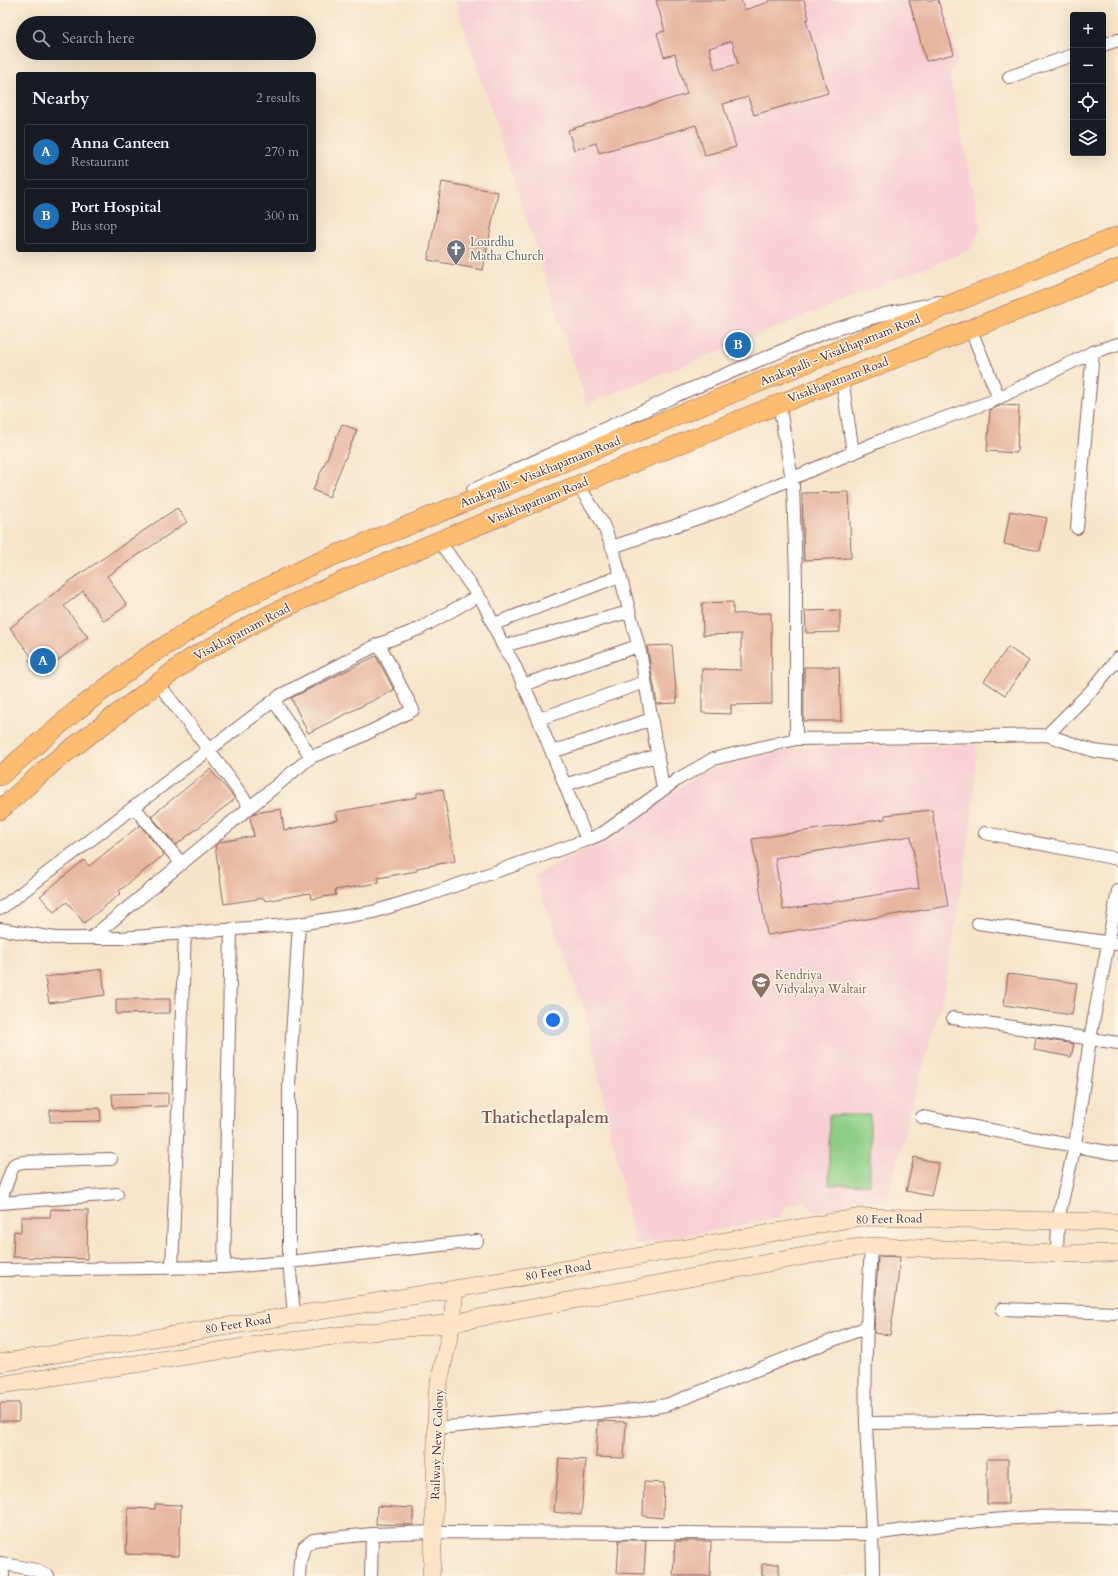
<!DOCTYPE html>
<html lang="en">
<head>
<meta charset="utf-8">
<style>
  :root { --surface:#171b24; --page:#20242c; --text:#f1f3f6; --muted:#9ea1a6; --line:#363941; --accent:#1f6fb2 }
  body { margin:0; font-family:Cardo,serif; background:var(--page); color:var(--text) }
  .controls { position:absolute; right:12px; top:12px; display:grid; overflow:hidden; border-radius:4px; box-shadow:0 4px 16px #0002 }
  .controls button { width:36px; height:36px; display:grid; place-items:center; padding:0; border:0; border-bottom:1px solid var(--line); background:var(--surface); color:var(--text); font:20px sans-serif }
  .you { position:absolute; left:553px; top:1020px; width:14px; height:14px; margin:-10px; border:3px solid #fff; border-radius:50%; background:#1a73e8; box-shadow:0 0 0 6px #1a73e833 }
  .badge { display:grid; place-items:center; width:26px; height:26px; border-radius:50%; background:var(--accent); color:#fff; font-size:13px; font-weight:700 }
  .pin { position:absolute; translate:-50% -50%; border:2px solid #fff; box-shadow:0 1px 4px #0006 }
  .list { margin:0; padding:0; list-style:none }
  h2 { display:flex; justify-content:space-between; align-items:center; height:52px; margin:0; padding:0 16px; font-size:17px }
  h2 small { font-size:13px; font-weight:400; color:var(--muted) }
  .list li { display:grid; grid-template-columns:26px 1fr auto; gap:12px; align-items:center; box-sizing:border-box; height:56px; margin:0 8px 8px; padding:0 8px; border:1px solid var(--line); border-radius:4px }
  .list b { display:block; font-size:15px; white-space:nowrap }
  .list p { margin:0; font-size:13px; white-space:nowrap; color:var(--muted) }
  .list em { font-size:13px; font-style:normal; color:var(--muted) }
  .icon { flex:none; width:22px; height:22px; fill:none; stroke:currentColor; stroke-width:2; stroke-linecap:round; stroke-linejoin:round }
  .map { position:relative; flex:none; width:1118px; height:1576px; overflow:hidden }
  .search { position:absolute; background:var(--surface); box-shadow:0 4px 16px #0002; left:16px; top:16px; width:300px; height:44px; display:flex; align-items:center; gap:10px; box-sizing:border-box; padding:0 14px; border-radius:22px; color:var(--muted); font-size:15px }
  .panel { position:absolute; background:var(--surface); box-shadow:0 4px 16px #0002; left:16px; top:72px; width:300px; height:180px; border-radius:4px }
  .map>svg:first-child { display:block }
  .built { fill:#f7cfd4 }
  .green { fill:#8dce86; stroke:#6c7658 }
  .building { fill:#e6b49f; fill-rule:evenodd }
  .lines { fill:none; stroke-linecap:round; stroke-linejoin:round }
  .street-casing { stroke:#876463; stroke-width:14 }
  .secondary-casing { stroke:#876463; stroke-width:18 }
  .primary-casing { stroke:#876463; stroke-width:20 }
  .street { stroke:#fff; stroke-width:12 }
  .secondary { stroke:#fee4c6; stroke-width:17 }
  .primary { stroke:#fdbc70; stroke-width:19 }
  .labels { text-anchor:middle; stroke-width:3; stroke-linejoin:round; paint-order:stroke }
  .worship-label { font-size:12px; fill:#5b616d; stroke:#fcf5e5; text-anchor:start }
  .street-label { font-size:12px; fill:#4a1f2b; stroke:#fcf5e5 }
  .education-label { font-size:12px; fill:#785e54; stroke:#fcf5e5; text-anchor:start }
  .district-label { font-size:16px; font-weight:bold; fill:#815354; stroke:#fcf5e5 }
</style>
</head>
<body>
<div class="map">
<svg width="1118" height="1576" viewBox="0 0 1118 1576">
  <rect width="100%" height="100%" fill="#fcf5e5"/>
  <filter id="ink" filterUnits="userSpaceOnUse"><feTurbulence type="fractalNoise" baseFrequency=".025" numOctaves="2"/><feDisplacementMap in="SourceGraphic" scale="8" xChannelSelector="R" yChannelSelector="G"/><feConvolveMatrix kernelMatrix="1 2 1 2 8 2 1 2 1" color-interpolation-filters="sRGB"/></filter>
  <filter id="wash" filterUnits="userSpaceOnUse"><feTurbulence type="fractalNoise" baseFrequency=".012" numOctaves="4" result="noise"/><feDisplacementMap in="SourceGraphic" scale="16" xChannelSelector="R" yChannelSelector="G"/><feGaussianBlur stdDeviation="0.9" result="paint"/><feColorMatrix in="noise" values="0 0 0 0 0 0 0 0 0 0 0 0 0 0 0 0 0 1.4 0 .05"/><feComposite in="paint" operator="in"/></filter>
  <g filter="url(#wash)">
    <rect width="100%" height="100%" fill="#f7e5cb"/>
    <path class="built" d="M455,0H943L958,62L949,74L981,227L970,250L587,404Z
      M977,744L972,819L945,991L913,1099L888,1199L816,1212L805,1201L784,1206L780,1218L635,1245L584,1008L534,876L614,835L703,771L793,748Z"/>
    <path class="green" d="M829,1115H870V1184L829,1185Z"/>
    <g id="blocks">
      <path class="building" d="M656,0H741L744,10L769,2V0H804L809,19L806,20L828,93L754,115L748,97L723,104L736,147L705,155L696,125L599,153L596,143L574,150L568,130L687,94L675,54L664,57L657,33L665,31ZM732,41L738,64L715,70L709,48Z
        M909,0H938L954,54L926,61Z
        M442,182L498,192L483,270L428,260Z
        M1002,405L1019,406L1017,453L987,451L990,410Z
        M342,424L357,430L329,497L313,490Z
        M849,492L851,558L804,560L802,493Z
        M177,508L187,522L107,576L127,605L104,621L83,591L64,606L88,637L57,661L58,662L42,676L29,660L32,657L10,628L74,578Z
        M1010,511L1047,518L1040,551L1004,544Z
        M733,602V614L771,613L772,704L731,705V714L702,713V669L741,670V634L703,635L702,603Z
        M840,610V632L806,633L805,611Z
        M672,645L677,703L657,704L647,646Z
        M1008,647L1029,661L1005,695L984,681Z
        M376,656L394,690L308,733L291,698Z
        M804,667H839L841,721H804Z
        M210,769L235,799L176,845L151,816Z
        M443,789L455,861L417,868V871L378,878L379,883L335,890L336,895L311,899L310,893L265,901L264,898L224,904L215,846L220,842L254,836L250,817L255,813L281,809L284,830L338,820L336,812L417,797V793Z
        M932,810L948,906L767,935L752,839L885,819V815ZM911,836L919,888L783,910L775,858Z
        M140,825L164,855L119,891L121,893L84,923L67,902L54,912L40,896L84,860L89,866Z
        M102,969L105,995L49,1003L45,977Z
        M1008,974L1077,983L1072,1015L1004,1005Z
        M116,999H170V1013L116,1014Z
        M1036,1038L1074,1044L1071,1057L1034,1050Z
        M168,1093V1106L113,1108L112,1094Z
        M100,1108L101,1121L50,1122V1110Z
        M914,1157L939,1163L931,1196L906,1191Z
        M51,1209L88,1210L87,1259L13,1257L14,1231L21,1232V1217H50Z
        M878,1256L900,1257L896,1296L890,1335L874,1333Z
        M0,1403H19V1421H0Z
        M598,1421L626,1422L624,1458L596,1457Z
        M559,1458L586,1460L581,1515L554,1512Z
        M987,1459H1008V1504H987Z
        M644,1482L664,1483L663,1518L643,1516Z
        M155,1504L181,1505L179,1556L126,1554L128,1508L155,1509Z
        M377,1506L413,1508V1525L376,1524Z
        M619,1540H646L644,1574L617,1573Z
        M675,1541H711L710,1576H673Z
        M762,1564H779V1576H762Z"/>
    </g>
  </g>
  <g filter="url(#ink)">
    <use href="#blocks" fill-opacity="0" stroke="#876463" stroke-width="1"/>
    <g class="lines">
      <defs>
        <path id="street" d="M1103,45L1118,40
          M1009,77L1073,55
          M970,328L999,398
          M842,379L853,453
          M779,404L793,485L796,576V739
          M578,485L602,522L614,552L641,656L663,789
          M473,490L677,395L826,332L885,314L939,302
          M1077,528L1093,352
          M439,541L484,604L503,646L513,662L534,708L587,840
          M612,547L725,509L772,487L882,440L990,402L1093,352L1118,344
          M494,624L620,576
          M503,646L629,612
          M158,683L209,750L250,807
          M523,685L638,646
          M274,701L311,757
          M539,719L645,682
          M1047,735L1093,689L1118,658
          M552,752L652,719
          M565,785L658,755
          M134,807L182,864
          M985,833L1118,859
          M0,909L281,695L379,644L419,629L478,596
          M978,923L1118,944
          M0,929L55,938H121L299,924L373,912L425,896L587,840L603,833L678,779L713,759L796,739L1047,735L1094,751L1118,754
          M91,938L311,757L356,739L413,710L379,644
          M953,1018L1118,1043
          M922,1117L1118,1154
          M0,1202L12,1169L15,1164L22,1162L111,1159
          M0,1203L117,1194
          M871,1246C868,1305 864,1365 866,1423C868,1474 873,1525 873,1576
          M1057,1254L1058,1220L1075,1145L1090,1039L1118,891
          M224,1267L231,929
          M172,1268L185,932
          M0,1270L224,1267L289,1262L477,1241
          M1002,1309L1118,1313
          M294,1314L289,1262V1085L299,924
          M866,1423L986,1422L1118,1418
          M436,1428L644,1409L666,1405L867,1327
          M0,1563L36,1570L48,1576
          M2,1563L3,1576
          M299,1576L300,1562L304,1547L313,1540L372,1534L434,1532L873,1534C954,1523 1036,1512 1118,1518
          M371,1576L372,1534"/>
        <path id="secondary" d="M0,1363L455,1289L861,1217L1118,1222
          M0,1385L263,1344L452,1323L836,1250L871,1246L1057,1254L1118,1253
          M431,1576L434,1532L437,1392L452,1323L455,1289"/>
        <path id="primary" d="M0,776L76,711L144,659L229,606L316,563L1118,236
          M0,810L55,761L190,659L269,615L340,582L439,541L779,404L1057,295L1118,269"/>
      </defs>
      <use href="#street" class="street-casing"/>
      <use href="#secondary" class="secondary-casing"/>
      <use href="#primary" class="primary-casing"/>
      <use href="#street" class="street"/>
      <use href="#secondary" class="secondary"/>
      <use href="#primary" class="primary"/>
    </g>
  </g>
  <defs>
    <symbol id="church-pin" viewBox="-11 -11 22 30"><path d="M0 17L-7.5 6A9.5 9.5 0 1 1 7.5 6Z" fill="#6b7280" stroke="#fcf5e5"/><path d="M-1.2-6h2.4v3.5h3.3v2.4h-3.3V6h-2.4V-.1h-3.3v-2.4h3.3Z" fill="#fff"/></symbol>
    <symbol id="school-pin" viewBox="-11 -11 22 30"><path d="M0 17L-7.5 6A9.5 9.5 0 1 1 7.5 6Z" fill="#8d6e63" stroke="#fcf5e5"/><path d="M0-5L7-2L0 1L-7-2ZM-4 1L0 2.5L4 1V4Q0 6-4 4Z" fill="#fff"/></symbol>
  </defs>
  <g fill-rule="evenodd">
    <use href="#church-pin" x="445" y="238" width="22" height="30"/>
    <use href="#school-pin" x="750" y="971" width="22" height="30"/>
  </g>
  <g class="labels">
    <g class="worship-label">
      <text x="470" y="246">Lourdhu<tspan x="470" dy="14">Matha Church</tspan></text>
    </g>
    <g class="street-label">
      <text transform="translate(840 350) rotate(-22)" y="4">Anakapalli - Visakhapatnam Road</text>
      <text transform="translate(838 380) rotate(-21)" y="4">Visakhapatnam Road</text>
      <text transform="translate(540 472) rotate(-22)" y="4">Anakapalli - Visakhapatnam Road</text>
      <text transform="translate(538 501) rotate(-22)" y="4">Visakhapatnam Road</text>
      <text transform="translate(242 632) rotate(-28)" y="4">Visakhapatnam Road</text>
      <text transform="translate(889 1219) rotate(-1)" y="4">80 Feet Road</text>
      <text transform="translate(558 1271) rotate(-10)" y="4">80 Feet Road</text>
      <text transform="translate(238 1324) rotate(-9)" y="4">80 Feet Road</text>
      <text transform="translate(437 1444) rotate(-88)" y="4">Railway New Colony</text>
    </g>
    <g class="education-label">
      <text x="775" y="979">Kendriya<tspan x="775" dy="14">Vidyalaya Waltair</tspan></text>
    </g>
    <g class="district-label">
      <text x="545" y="1123">Thatichetlapalem</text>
    </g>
  </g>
</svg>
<div class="controls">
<button>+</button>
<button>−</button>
<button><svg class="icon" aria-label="locate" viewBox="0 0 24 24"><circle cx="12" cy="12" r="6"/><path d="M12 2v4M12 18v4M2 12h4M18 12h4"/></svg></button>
<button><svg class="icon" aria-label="layers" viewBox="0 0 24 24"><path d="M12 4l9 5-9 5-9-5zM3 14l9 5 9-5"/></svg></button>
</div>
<div class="you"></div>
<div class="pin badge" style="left:43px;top:661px">A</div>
<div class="pin badge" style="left:738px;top:345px">B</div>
<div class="search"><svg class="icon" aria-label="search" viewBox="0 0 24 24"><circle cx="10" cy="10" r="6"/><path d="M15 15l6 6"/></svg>Search here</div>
<section class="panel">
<h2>Nearby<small>2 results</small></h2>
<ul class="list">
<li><span class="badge">A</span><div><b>Anna Canteen</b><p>Restaurant</p></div><em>270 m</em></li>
<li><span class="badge">B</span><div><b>Port Hospital</b><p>Bus stop</p></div><em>300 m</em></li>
</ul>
</section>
</div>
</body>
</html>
